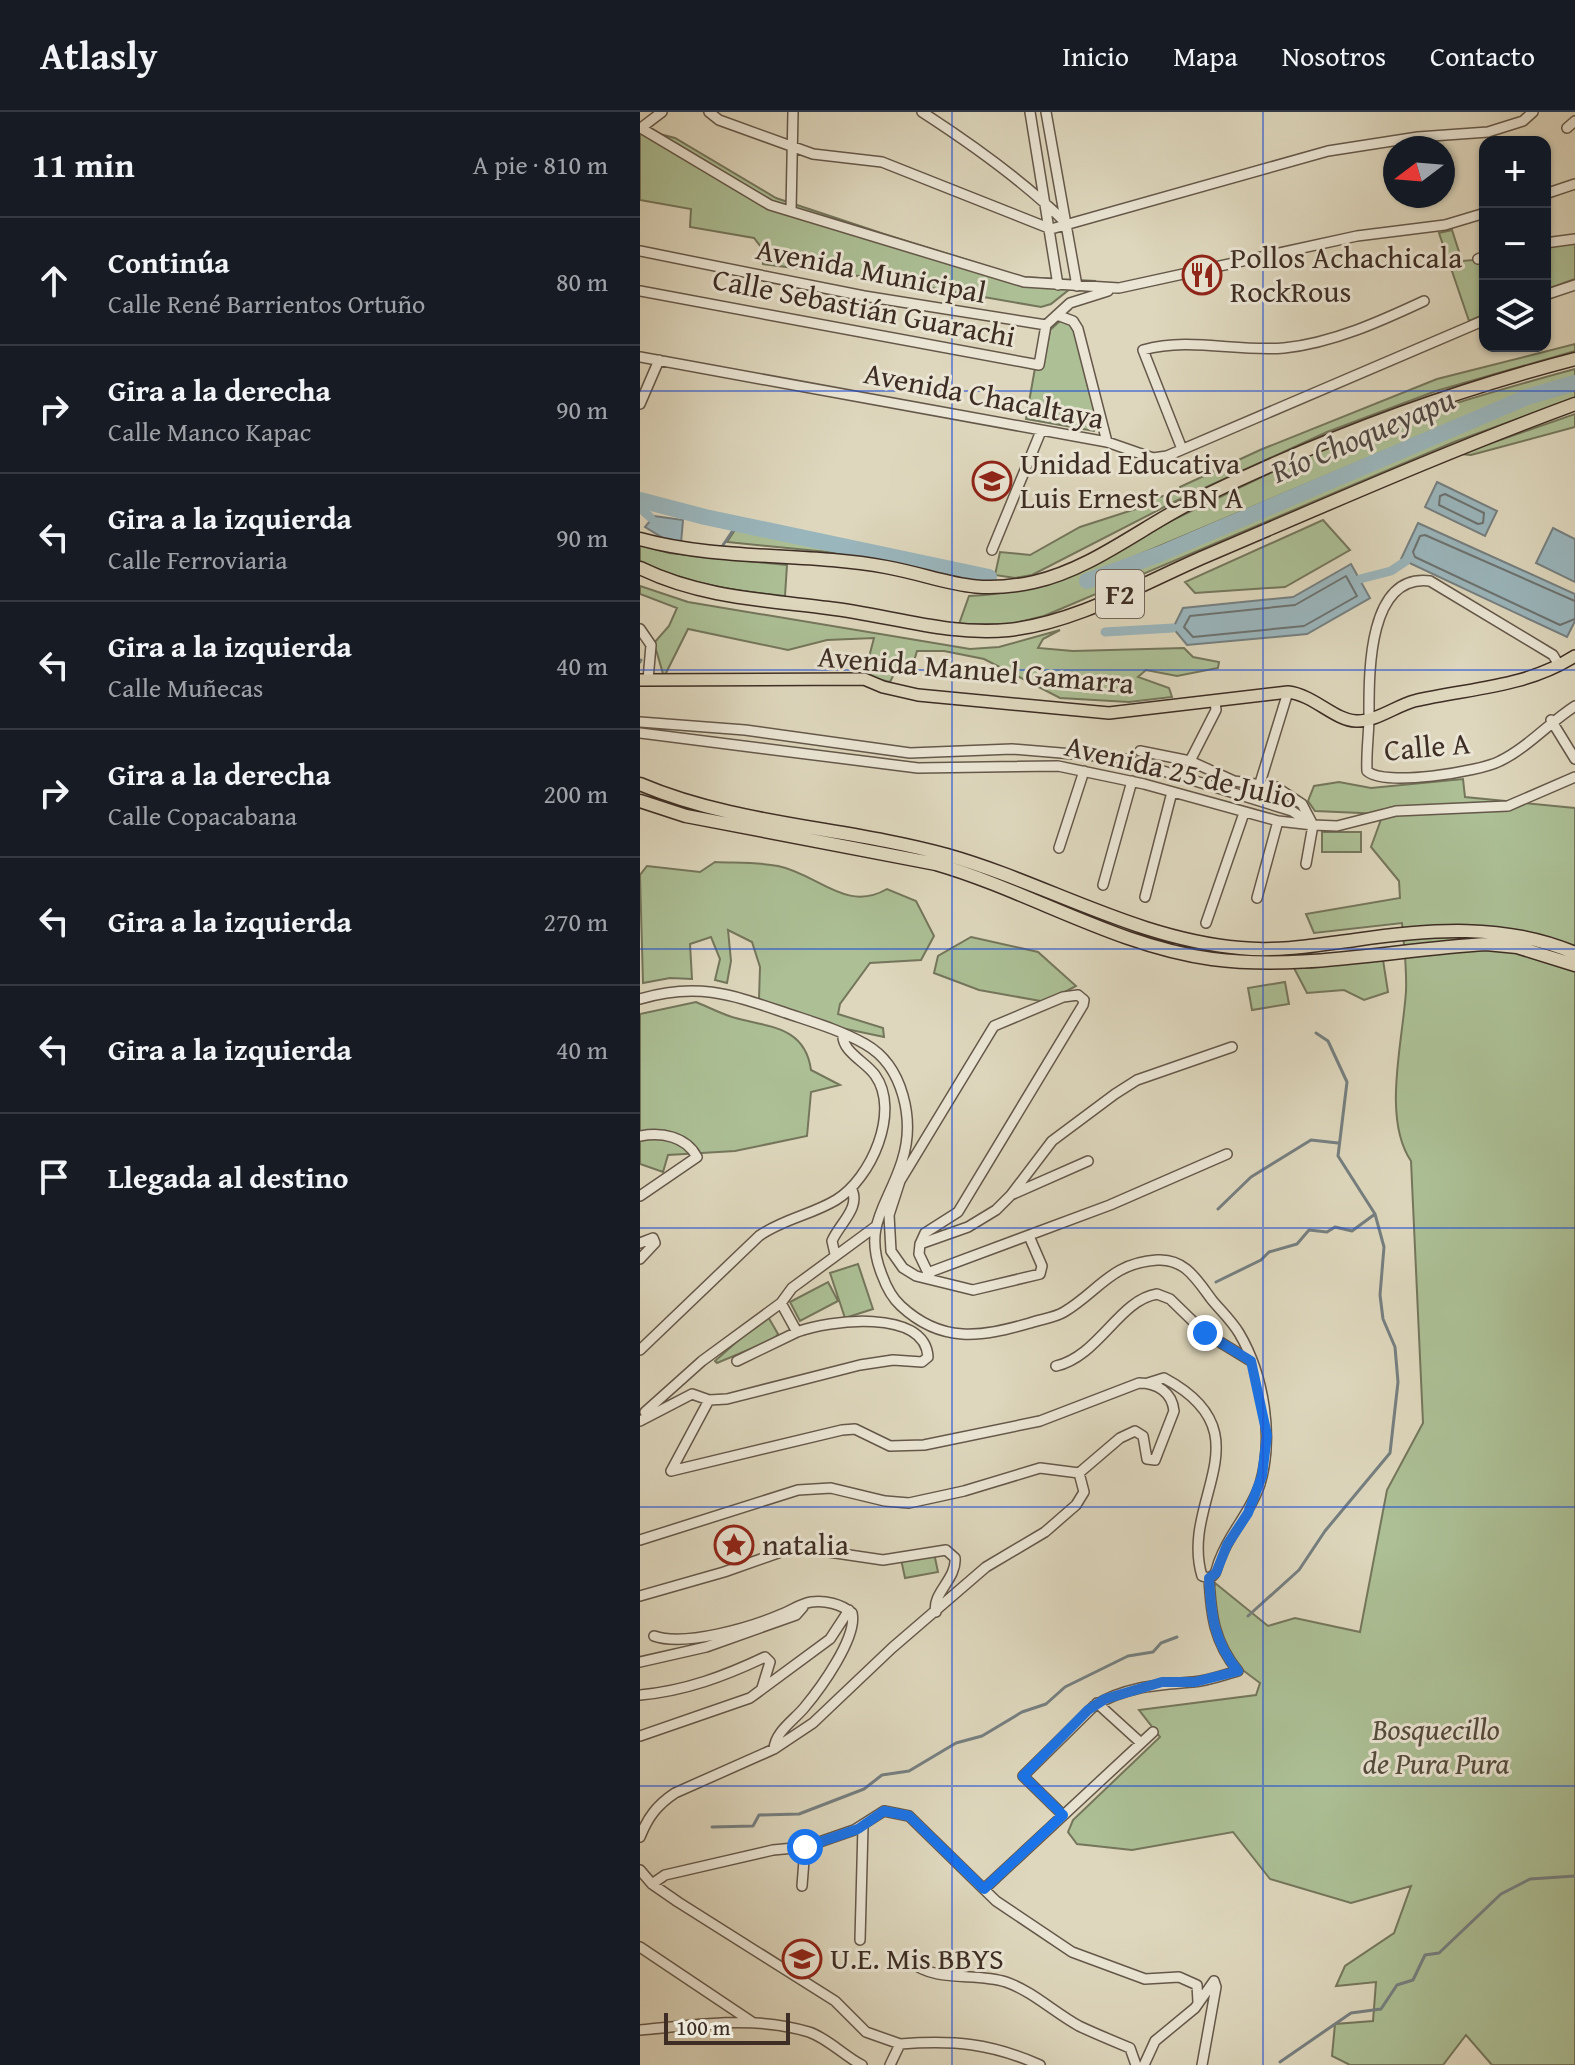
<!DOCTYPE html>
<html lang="es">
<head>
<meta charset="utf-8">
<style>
  :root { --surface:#171b24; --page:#242831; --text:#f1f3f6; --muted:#9ea1a6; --line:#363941 }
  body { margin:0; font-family:"Gentium Book Plus",serif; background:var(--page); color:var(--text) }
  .controls { position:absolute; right:24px; top:24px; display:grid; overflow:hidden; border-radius:16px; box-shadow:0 2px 6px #0004 }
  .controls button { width:72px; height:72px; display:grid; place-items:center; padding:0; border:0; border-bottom:2px solid var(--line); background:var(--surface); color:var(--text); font:40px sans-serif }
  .compass { position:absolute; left:743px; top:24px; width:72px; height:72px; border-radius:50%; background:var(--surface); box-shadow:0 2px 6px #0004; rotate:254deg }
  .scale { position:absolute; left:24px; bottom:20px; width:126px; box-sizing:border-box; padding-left:8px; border:4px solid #3d2d24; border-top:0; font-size:22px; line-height:28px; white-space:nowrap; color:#3d2d24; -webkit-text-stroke:6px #eae5d4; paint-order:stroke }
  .stop { position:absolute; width:24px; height:24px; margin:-18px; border:6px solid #1a73e8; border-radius:50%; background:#fff }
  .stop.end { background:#1a73e8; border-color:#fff; box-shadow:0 2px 8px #0008 }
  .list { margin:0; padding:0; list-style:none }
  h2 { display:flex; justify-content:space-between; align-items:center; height:104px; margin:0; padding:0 32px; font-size:34px }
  h2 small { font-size:26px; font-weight:400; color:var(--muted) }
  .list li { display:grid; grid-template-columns:52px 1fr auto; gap:24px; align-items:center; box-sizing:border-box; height:128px; padding:0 32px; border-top:2px solid var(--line) }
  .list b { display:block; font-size:30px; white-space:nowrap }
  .list p { margin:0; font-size:26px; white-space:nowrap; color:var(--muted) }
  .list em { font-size:26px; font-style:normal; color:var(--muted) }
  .icon { flex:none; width:44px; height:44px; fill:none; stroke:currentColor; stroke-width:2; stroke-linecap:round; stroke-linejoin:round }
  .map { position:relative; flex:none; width:935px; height:1953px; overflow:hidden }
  header { display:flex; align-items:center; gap:48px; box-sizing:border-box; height:112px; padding:0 40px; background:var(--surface); border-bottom:2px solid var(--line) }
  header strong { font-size:38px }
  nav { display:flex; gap:44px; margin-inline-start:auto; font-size:28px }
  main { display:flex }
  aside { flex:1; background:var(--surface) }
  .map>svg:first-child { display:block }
  .green { fill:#acbf95; stroke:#74765c; stroke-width:2 }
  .water { fill:#9ab6bd; stroke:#757f80; stroke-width:2 }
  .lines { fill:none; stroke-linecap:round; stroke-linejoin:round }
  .shore { stroke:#6c7270; stroke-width:2 }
  .stream { stroke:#757f80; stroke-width:3 }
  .canal { stroke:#9ab6bd; stroke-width:9 }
  .river { stroke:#9ab6bd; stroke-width:16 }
  .minor-casing { stroke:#65584a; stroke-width:12 }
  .major-casing { stroke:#3d2d24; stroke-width:14 }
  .highway-casing { stroke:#3d2d24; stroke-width:15 }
  .minor { stroke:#eae5d4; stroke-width:9 }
  .major { stroke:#ded7bd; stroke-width:11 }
  .highway { stroke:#ded7bd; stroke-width:12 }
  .route { stroke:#1a73e8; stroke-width:10 }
  .grid { fill:none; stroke:#1d4ed8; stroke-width:2; stroke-opacity:0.55 }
  .labels { text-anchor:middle; stroke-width:6; stroke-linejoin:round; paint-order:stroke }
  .shield { fill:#eae5d4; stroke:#716459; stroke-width:2 }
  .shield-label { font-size:28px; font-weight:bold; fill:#3d2d24 }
  .poi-label { font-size:30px; fill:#3d2d24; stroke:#eae5d4; text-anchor:start }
  .street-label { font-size:30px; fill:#3d2d24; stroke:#eae5d4 }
  .park-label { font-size:30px; font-style:italic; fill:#534a3b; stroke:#eae5d4 }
  .water-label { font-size:32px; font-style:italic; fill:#504843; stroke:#eae5d4 }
</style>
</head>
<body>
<header>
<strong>Atlasly</strong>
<nav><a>Inicio</a><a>Mapa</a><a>Nosotros</a><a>Contacto</a></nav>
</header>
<main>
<aside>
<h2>11 min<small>A pie · 810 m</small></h2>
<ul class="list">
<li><svg class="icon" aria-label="ahead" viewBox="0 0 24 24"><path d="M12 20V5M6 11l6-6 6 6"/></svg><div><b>Continúa</b><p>Calle René Barrientos Ortuño</p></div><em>80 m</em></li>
<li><svg class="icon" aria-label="right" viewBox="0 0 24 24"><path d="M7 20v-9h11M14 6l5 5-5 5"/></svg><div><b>Gira a la derecha</b><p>Calle Manco Kapac</p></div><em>90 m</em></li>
<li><svg class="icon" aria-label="left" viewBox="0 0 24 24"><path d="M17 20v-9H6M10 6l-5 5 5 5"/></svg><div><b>Gira a la izquierda</b><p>Calle Ferroviaria</p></div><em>90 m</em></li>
<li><svg class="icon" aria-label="left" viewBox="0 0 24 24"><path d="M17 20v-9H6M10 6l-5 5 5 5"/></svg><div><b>Gira a la izquierda</b><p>Calle Muñecas</p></div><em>40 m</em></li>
<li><svg class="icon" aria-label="right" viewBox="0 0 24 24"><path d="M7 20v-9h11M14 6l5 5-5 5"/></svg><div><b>Gira a la derecha</b><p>Calle Copacabana</p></div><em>200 m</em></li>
<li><svg class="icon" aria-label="left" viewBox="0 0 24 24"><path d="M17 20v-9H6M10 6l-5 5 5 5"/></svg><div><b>Gira a la izquierda</b></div><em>270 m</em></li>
<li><svg class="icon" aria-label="left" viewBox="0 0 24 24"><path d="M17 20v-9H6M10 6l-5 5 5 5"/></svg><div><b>Gira a la izquierda</b></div><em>40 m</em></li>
<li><svg class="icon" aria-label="arrive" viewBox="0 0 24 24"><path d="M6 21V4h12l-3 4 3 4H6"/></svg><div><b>Llegada al destino</b></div></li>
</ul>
</aside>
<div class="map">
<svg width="935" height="1953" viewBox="0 0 935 1953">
  <rect width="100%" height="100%" fill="#ded7bd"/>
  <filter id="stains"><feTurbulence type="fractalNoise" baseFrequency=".0025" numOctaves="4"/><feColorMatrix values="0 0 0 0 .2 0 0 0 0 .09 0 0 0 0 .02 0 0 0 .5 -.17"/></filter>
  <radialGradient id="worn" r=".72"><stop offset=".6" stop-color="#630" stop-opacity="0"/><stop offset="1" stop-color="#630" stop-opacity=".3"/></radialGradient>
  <path class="green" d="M0,17L35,26L136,86L244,122L382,165L456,169L435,173L411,192L401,195L235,166L123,152L124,139L114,126L50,115L51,97L0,88Z
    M812,118L822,149L845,147V202L829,209L799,121Z
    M935,130V167L905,178V134Z
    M420,209L430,211L434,217L458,313L454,319L386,307L395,256L403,254L410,218Z
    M935,232V239L796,279L687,320L536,389L392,463L375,466L355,463L360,440L390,443L440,415L508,393L507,388L540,380V375L620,338L797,267Z
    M935,257V265L885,280L441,467L445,475L469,468L888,291L935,278V286L814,330L404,504L371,512H319L329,484C409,481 447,452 515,417C553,398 592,379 630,361C729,316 831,285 935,257Z
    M935,302V315L831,343L820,342Z
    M683,408L710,438L645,475L555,481L545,470Z
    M101,409L321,459L218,443L87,430Z
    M0,433L29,441L147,453L145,484C95,479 46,472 0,449Z
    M0,474L48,490L330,537L359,535L420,518L403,527L398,536L433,539L544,536L553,545L579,550L578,556L537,564L506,558L498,565L529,576L532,585L489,590L420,586L344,547L304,539H277L271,559L257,556L250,570L224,564L234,526L187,528L148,538L48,517L24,565L14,531L29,514L37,496L0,482Z
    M823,667L825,685L935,696V1953H852L826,1923L803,1953H710L692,1944L695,1912L733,1909L736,1870L696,1874L705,1854L754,1821L771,1774L711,1791L630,1767L593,1720L492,1738L437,1732L428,1720L433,1708L520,1625L499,1598L616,1583L620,1571L588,1547L570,1492L575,1471L628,1514L655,1506L720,1520L747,1378L783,1311L771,1049C742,1006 763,929 766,879C767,857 764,833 762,811L674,821L666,802L760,786L759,769L731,735L743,702L675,699L668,689L674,674L699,670L731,676Z
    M682,720H721V740H682Z
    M75,750C96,751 118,750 138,754C178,762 206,801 247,777L276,789L294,824L281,848L230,851L200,892L198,902L243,916L244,925L192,914L119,887L120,855L112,830L88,818L91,849L87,871L75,868L80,847L71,825L50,832L52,867L30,866L3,871L0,763L7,754L60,760Z
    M331,825L398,840L436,874L406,890L339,878L294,861L298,844Z
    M743,848L748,880L724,888L704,878L667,881L654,856Z
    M645,870L649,892L612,898L608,876Z
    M56,890C68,895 80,901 92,905C126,915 165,913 171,958L200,973L171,980L167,1024L95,1039L28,1043L23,1060L0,1052V902Z
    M218,1152L233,1197L205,1206L190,1161Z
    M188,1170L198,1189L160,1209L150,1190Z
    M127,1203L138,1222L134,1227L77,1251L75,1249Z
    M294,1441L298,1460L265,1466L261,1447Z"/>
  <path class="water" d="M797,370L857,399L845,424L785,395Z
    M14,404L43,408L41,431L28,429L5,415Z
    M778,411L935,482V509L927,525L761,447Z
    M913,416L935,427V470L896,451Z
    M711,452L730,486L667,522L547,533L533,516L543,496L653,485Z"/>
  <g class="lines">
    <path class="shore" d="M805,382L844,401L843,411L838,412L799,393L800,384Z
      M706,464L717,484L664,514L553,525L544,515L550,504L655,493Z
      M935,489L785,423L780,424L773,440L775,445L920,513L935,507"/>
    <path class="stream" d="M81,436L98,411
      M0,550L1,548
      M578,1097L611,1065L671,1028L698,1031
      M576,1170L621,1148L629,1140L657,1132L669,1118L687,1120L695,1115L712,1119L735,1102
      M608,1504L659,1458L685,1419L750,1341L758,1270L755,1235L743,1207L740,1183L744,1135L735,1102L698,1044L707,970L688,929L676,921
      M72,1715L113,1714L119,1703L159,1702L224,1677L242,1663L269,1659L316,1631L342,1624L382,1600L406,1592L425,1575L488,1544L513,1540L521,1531L537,1525
      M640,1950L711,1901L741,1897L757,1873L773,1868L785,1843L799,1841L861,1782L890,1767L935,1764"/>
    <path class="canal" d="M0,396L11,406
      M720,467L751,459L766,449
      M465,520L533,516"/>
    <path class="river" d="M0,388L65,405L349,465
      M447,469L520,442L887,285L935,271"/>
    <defs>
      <path id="minor" d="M69,0L79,8L173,42L242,50L411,117L688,39L778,25L848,20L883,9L893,0
        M282,0C333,33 384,69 427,112
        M390,0L418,173
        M406,0L437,174
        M1,16L130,93L384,170L479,176L717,124L805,113L845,101
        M1,16L22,0
        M927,16L935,9
        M905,82L935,72
        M151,99L153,0
        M905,131L935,127
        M0,139L224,184L406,213
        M838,147L845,144
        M0,179L399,253L406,213
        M905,183L935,173
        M417,203L433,209L438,217L467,330
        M406,213L430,191L468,179
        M0,245L467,330L513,346L527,344L845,208
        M0,292L19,248
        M542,337L503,238C550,225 596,240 644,236C693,231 741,209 784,189
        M352,438L401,319
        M0,517L11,533L8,568
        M919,553L913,543L790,469C727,461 729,564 729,604C729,622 726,641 727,659C744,675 839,660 860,649C887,636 910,610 935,594
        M911,608L935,647
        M0,610L105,618L270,641L372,637L481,646L652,699L670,711
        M0,621L278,656L418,654L504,672L638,709L673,713L697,714L756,699L868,694L935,665
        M500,639L550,649L594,669L636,675L662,692L673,713L666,752
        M550,649L576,598L575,589
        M620,671L648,580
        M419,736L444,659
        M463,773L492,669
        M505,785L532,680
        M617,786L638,709
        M566,811L604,701
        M0,887C60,869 95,884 152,903C176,911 202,919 225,932C264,954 275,1009 262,1049C248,1094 222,1113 242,1163C246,1174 252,1186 261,1194C302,1232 341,1225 390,1211C401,1207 414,1206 424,1200C459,1179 471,1151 517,1148C545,1146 557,1168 572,1188C581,1199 591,1208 599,1221C624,1263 634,1325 620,1372C611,1400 590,1420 580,1447C576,1455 578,1462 569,1466C571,1503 574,1530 598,1559C583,1563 568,1569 553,1570C519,1573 485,1574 454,1594L383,1664L423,1703
        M0,1024C21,1020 46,1024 57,1045L0,1084
        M371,1083L412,1029L475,982L497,968L592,935
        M0,1131L13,1126L15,1131L0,1147
        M280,1132L285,1121L318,1100L443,893L444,888L438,883L423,885L354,914L260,1069L249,1103L251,1139L263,1156L276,1164L333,1178L400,1162L402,1154L389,1124
        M195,1142L192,1129C199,1112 222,1095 211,1076
        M290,1160L470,1093L587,1042
        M290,1165L279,1142L280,1132L328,1115L356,1098L371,1083L448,1049
        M0,1238L119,1124C143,1107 171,1103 196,1088C231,1067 261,999 235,963C226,950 201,939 203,922
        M97,1249L157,1220
        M416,1254C459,1244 479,1188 517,1182L530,1187L565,1221L611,1249
        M508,1271L524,1266C629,1322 539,1388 562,1464L569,1466
        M5,1300L62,1249L141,1191L152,1176L235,1115
        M0,1309L52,1282L69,1288L87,1287L220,1253L253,1248L282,1250L288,1245C285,1196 188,1208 157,1220L141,1191
        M31,1359L202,1318L215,1317L250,1334L284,1333L400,1309L499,1271C517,1271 532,1280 534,1299L515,1348L507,1347L503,1324L495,1319L480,1326L439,1361
        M31,1359L69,1288
        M0,1428L158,1378L191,1376L245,1389L269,1391L324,1379L400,1356L439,1361
        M0,1484L84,1460L155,1435L243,1448L306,1438L315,1446C317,1467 291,1482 296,1500
        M14,1524C45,1535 112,1515 142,1502C152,1498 160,1492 171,1490C185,1488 201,1492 212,1501C218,1525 180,1577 164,1596C154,1608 135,1620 134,1637
        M0,1550L66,1535L156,1503L163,1495
        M0,1583C45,1579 85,1564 125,1545L130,1550L122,1576
        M457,1591L501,1631
        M0,1624L110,1586L190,1527L209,1498
        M0,1725C8,1705 17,1693 35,1681L134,1637L173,1611L252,1536L346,1455L405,1420L436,1393L444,1380L439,1361
        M0,1758L12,1772L38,1790L195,1889L226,1920L260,1932L250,1953
        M12,1772L25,1763L133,1738L165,1735L214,1718L244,1699L269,1704L356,1789L432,1840L505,1867L539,1865L557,1873L558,1890
        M162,1774L165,1735
        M344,1777L513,1620
        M220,1828L223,1714
        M0,1835L112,1910
        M271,1850C296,1871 335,1860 366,1870C392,1879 415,1901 439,1914C456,1922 473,1929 490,1936L496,1953
        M0,1918C58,1913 112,1903 169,1920C189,1927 204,1944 222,1953
        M260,1932C314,1928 350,1931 400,1953
        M504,1953L515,1929L555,1896L574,1869L576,1875L562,1953"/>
      <path id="major" d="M0,568L224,567L243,575L278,583L469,601L648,580C674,583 694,608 716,609C735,610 756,594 774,589C829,576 885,576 935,544"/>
      <path id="highway" d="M0,427C80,449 165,440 246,455C305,466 329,484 394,470C452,457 503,414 556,388C677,329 804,281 935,247
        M0,456C59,485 124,488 188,496C248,503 308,524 368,518C436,511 503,471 566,444C688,392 810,338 935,292
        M0,672C96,713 206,715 307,743C406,771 496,827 600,836C638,840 677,833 715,828C789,817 865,811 935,841
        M0,689L46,704L296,752C389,779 476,834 572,847C662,859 756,837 846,832L877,835L935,853"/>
    </defs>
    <use href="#minor" class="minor-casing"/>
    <use href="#major" class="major-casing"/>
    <use href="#highway" class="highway-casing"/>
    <use href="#minor" class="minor"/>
    <use href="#major" class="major"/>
    <use href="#highway" class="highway"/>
  </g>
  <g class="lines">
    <path class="route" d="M165,1735L218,1717L244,1699L269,1704L344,1777L423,1703L383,1664L448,1598L465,1587L522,1570H555L598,1559C574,1530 571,1503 569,1466L576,1461L587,1433L608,1401L622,1364L627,1323L611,1249L565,1221"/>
  </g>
  <path class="grid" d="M312,0V1953M623,0V1953M0,279H935M0,558H935M0,837H935M0,1116H935M0,1395H935M0,1674H935"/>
  <defs>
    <symbol id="restaurant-ring" viewBox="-11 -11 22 22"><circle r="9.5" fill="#eae5d4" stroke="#8f2418" stroke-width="1.5"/><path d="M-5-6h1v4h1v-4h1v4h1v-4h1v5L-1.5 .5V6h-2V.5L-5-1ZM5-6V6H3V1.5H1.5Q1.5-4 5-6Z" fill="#8f2418"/></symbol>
    <symbol id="school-ring" viewBox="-11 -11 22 22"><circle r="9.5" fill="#eae5d4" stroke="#8f2418" stroke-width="1.5"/><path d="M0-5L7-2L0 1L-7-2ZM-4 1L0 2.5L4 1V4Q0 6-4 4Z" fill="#8f2418"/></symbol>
    <symbol id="sight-ring" viewBox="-11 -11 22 22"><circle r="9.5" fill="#eae5d4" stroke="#8f2418" stroke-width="1.5"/><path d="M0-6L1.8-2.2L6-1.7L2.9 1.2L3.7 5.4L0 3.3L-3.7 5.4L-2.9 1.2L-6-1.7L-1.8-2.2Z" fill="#8f2418"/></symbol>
  </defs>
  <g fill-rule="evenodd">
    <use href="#restaurant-ring" x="540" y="141" width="44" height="44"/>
    <use href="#school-ring" x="330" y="347" width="44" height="44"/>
    <use href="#sight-ring" x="72" y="1411" width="44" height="44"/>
    <use href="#school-ring" x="140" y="1825" width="44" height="44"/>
  </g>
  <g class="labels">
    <rect class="shield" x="456" y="458" width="48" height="48" rx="6"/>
    <g class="shield-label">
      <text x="480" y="492">F2</text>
    </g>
    <g class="poi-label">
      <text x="590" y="156">Pollos Achachicala<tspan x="590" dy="34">RockRous</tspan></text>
      <text x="380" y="362">Unidad Educativa<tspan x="380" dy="34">Luis Ernest CBN A</tspan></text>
      <text x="122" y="1443">natalia</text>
      <text x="190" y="1857">U.E. Mis BBYS</text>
    </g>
    <g class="street-label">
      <text transform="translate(231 159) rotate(11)" y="10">Avenida Municipal</text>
      <text transform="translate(224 196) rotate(11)" y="10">Calle Sebastián Guarachi</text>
      <text transform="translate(344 284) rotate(11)" y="10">Avenida Chacaltaya</text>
      <text transform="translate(336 558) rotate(5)" y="10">Avenida Manuel Gamarra</text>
      <text transform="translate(787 635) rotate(-5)" y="10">Calle A</text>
      <text transform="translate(541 660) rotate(13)" y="10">Avenida 25 de Julio</text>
    </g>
    <g class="park-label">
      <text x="796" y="1628">Bosquecillo<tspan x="796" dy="34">de Pura Pura</tspan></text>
    </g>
    <g class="water-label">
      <text transform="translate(723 323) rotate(-23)" y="11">Río Choqueyapu</text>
    </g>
  </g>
  <rect width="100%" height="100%" filter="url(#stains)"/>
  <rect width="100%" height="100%" fill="url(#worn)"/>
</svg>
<div class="controls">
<button>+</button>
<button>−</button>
<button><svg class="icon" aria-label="layers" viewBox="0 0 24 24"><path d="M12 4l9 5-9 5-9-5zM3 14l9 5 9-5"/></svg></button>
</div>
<svg class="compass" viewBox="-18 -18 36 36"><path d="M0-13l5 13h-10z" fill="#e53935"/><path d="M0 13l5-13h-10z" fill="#9ea1a6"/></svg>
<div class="scale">100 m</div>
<div class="stop" style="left:165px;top:1735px"></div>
<div class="stop end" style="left:565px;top:1221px"></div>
</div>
</main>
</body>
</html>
